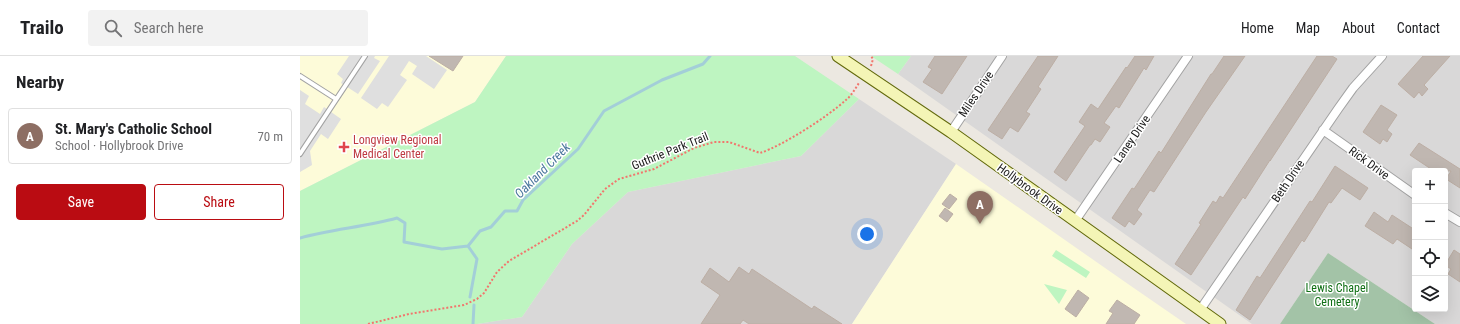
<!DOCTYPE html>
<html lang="en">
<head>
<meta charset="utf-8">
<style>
  :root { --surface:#fff; --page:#f2f2f2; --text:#202124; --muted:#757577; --line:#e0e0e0; --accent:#ba0c12 }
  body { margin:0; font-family:"Roboto Condensed",sans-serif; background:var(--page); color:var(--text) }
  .controls { position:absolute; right:12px; bottom:12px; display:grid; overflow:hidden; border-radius:4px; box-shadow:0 4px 16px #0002 }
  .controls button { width:36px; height:36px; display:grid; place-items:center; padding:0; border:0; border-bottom:1px solid var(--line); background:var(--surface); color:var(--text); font:20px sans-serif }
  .you { position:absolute; left:567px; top:178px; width:14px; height:14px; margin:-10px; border:3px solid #fff; border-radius:50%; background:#1a73e8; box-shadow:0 0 0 6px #1a73e833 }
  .badge { display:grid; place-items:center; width:26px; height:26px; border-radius:50%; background:var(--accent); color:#fff; font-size:13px; font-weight:700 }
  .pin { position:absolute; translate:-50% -33px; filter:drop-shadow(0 1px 2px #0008) }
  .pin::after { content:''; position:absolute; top:21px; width:14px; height:12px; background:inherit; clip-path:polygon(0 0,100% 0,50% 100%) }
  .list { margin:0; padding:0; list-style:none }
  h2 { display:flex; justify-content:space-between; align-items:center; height:52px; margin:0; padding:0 16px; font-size:17px }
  h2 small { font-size:13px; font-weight:400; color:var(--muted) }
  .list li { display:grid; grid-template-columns:26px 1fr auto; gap:12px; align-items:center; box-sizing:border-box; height:56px; margin:0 8px 8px; padding:0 8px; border:1px solid var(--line); border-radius:4px }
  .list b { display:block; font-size:15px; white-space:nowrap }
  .list p { margin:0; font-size:13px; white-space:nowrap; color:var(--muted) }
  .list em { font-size:13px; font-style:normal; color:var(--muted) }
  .actions { display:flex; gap:8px; padding:12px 16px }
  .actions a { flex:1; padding:9px 0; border:1px solid var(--accent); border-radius:4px; text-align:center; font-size:14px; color:var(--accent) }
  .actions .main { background:var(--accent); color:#fff }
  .icon { flex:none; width:22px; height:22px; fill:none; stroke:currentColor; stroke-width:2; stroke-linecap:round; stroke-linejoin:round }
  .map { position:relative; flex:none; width:1160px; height:268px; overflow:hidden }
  header { display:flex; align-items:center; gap:24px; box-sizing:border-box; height:56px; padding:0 20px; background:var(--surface); border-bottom:1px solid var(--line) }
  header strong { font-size:19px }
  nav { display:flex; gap:22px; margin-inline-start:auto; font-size:14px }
  .search { width:280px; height:36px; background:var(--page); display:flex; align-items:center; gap:10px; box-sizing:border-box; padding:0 14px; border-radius:4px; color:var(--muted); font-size:15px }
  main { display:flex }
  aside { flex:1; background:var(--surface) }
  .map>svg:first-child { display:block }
  .residential { fill:#d9d8d8; fill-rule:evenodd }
  .education { fill:#fdfbd9 }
  .cemetery { fill:#a3c3a7 }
  .park { fill:#bef5c1 }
  .parking { fill:#dfdfdf }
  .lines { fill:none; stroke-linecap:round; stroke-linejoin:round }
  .stream { stroke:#a3ced8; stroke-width:3 }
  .building { fill:#c0b7b1; stroke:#bcaea4 }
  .lane-casing { stroke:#a2a2a2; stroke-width:6 }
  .street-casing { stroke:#a2a2a2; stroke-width:10 }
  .secondary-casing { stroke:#62690b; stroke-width:13 }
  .path { stroke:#f1766d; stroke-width:2; stroke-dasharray:2 2; stroke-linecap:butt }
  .lane { stroke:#fff; stroke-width:4 }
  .street { stroke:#fff; stroke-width:8 }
  .secondary { stroke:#f4f5b6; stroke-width:11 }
  .health-dot { fill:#e0444e; stroke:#fff; stroke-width:1.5 }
  .labels { text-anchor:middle; stroke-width:3; stroke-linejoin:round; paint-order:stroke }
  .street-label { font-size:12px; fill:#1b1b1b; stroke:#fff }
  .health-label { font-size:12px; fill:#be3a42; stroke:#fff; text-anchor:start }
  .park-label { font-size:12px; fill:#117016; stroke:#fff }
  .water-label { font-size:13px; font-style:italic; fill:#4b779d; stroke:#fff }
</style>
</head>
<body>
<header>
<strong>Trailo</strong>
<div class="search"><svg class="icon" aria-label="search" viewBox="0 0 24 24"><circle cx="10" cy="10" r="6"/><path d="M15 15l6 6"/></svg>Search here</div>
<nav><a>Home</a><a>Map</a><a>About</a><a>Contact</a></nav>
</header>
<main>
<aside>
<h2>Nearby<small></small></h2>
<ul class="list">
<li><span class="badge" style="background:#8d6e63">A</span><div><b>St. Mary's Catholic School</b><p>School · Hollybrook Drive</p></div><em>70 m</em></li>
</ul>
<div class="actions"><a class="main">Save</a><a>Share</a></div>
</aside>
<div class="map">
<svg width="1160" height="268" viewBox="0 0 1160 268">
  <rect width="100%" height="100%" fill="#ece8e1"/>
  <path class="residential" d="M611,0H1160V268H1135L1028,197L980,268H952L598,18ZM1115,115H1145V253H1115Z
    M559,43L656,108L552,268H177L222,261L272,188L328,136L501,100Z"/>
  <path class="education" d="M0,0H206L175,46L0,135Z
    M656,108L828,228L886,268H552Z"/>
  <path class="cemetery" d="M1028,197L1135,268H980Z"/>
  <path class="park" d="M206,0H495L559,43L501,100L328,136L272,188L222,261L177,268H0V135L175,46Z
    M571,0H611L598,18Z
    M756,194L790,216L786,222L752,200Z
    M744,228L767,234L759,248Z"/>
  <path class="parking" d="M49,0H75L74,2L80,5L58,38L41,27L43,23L37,18Z
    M89,0H126L147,14L134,33L112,18L117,10L109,5L100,19L107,24L88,51L82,47L77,53L61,42Z
    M0,34L9,40L5,48L20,58L24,51L41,63L28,83L21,78L10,95L12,109L0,116Z"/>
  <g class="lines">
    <path class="stream" d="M0,182C32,173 65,171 97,162L105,167L104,186L142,193L168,190L180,175L191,171L205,155H217L223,144L278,93L304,55L362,24L403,8L410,0
      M168,190L177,203L170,241
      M173,268L174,249"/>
  </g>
  <path class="building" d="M129,0H163L153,15Z
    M635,0H667L642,38L623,26L632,13L628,11Z
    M738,0H758L738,31L741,33L726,56L730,58L718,76L710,71L702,83L688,74Z
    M835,0H854L846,14L844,12L819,52L816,50L804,67L810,71L800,86L795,83L791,89H790L766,125L754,116L785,70L779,66L791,48L798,53L826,11L827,12Z
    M924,0H945L906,56L854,136L850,134L837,154L842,158L834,169L829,165L825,171L812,162L832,132L834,133L859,95L861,97L911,18H912Z
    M1017,0H1032L1037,3L970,105V104L945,143L943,141L891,219L875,208L901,168L899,167L913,145L916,147L920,140L923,142Z
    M1123,0H1150L1124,29L1128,33L1122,40L1119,36L1114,42L1098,28Z
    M1081,49L1097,59L1087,74L1092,78L1087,86L1083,83L1080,88L1063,76Z
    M1119,87L1160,113V132L1146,123L1151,115H1134L1110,99Z
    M1035,110L1068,132L1060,144L1042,132L1031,147L1029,146L1004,186L1002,184L950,264L936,254L957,220L960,222L1010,145L1012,146Z
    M650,138L657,143L649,153L642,148Z
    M645,152L653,158L647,166L639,160Z
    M1074,156L1088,166L1092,159L1115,174V195L1097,183L1093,188L1065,170Z
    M1154,194L1160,198V226L1148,218L1151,213L1145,209Z
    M439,211L449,218L452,213L512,253L514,250L542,268H449L443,264L440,268H401L420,239L401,226L410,212L429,226Z
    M778,234L789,242L776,261L765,253Z
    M817,244L840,259L834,268H806L813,257L809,255Z"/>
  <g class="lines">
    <defs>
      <path id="lane" d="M0,20L36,43
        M0,98L65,0"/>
      <path id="street" d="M1023,74L1115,139
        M651,76L702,0
        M1145,157L1160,166
        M775,165L888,0
        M900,254L1038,53L1053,32L1082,0"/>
      <path id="secondary" d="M538,0L651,76L920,268"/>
    </defs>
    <use href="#lane" class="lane-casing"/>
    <use href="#street" class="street-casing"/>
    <use href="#secondary" class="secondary-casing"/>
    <path class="path" d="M571,10L573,3L571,0
      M68,268L109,258L164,249L177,243L184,237L197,216L209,205L277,165L284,159L305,133L319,123L354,113L394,92L414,86H429L460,97C484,89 527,61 546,44C552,39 555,33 559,27"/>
    <use href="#lane" class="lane"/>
    <use href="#street" class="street"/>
    <use href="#secondary" class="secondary"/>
  </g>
  <path class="health-dot" d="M42 85h4v4h4v4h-4v4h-4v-4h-4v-4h4z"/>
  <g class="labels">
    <g class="street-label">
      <text transform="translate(676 38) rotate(-56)" y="4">Miles Drive</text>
      <text transform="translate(832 83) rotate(-56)" y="4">Laney Drive</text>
      <text transform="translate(370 95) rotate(-22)" y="4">Guthrie Park Trail</text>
      <text transform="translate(1069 107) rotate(36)" y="4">Rick Drive</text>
      <text transform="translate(988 125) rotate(-56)" y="4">Beth Drive</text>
      <text transform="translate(730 133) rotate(36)" y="4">Hollybrook Drive</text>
    </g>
    <g class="health-label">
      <text x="53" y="88">Longview Regional<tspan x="53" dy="14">Medical Center</tspan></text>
    </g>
    <g class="park-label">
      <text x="1037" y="236">Lewis Chapel<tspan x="1037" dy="14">Cemetery</tspan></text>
    </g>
    <g class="water-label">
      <text transform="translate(242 114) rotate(-45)" y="5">Oakland Creek</text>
    </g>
  </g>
</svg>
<div class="controls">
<button>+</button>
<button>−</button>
<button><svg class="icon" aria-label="locate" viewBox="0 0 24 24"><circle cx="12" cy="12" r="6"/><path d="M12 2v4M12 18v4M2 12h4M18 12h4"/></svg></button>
<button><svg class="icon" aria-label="layers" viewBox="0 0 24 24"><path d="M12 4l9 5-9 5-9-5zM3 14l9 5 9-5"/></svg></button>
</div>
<div class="you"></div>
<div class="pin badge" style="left:680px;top:168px;background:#8d6e63">A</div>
</div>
</main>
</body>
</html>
